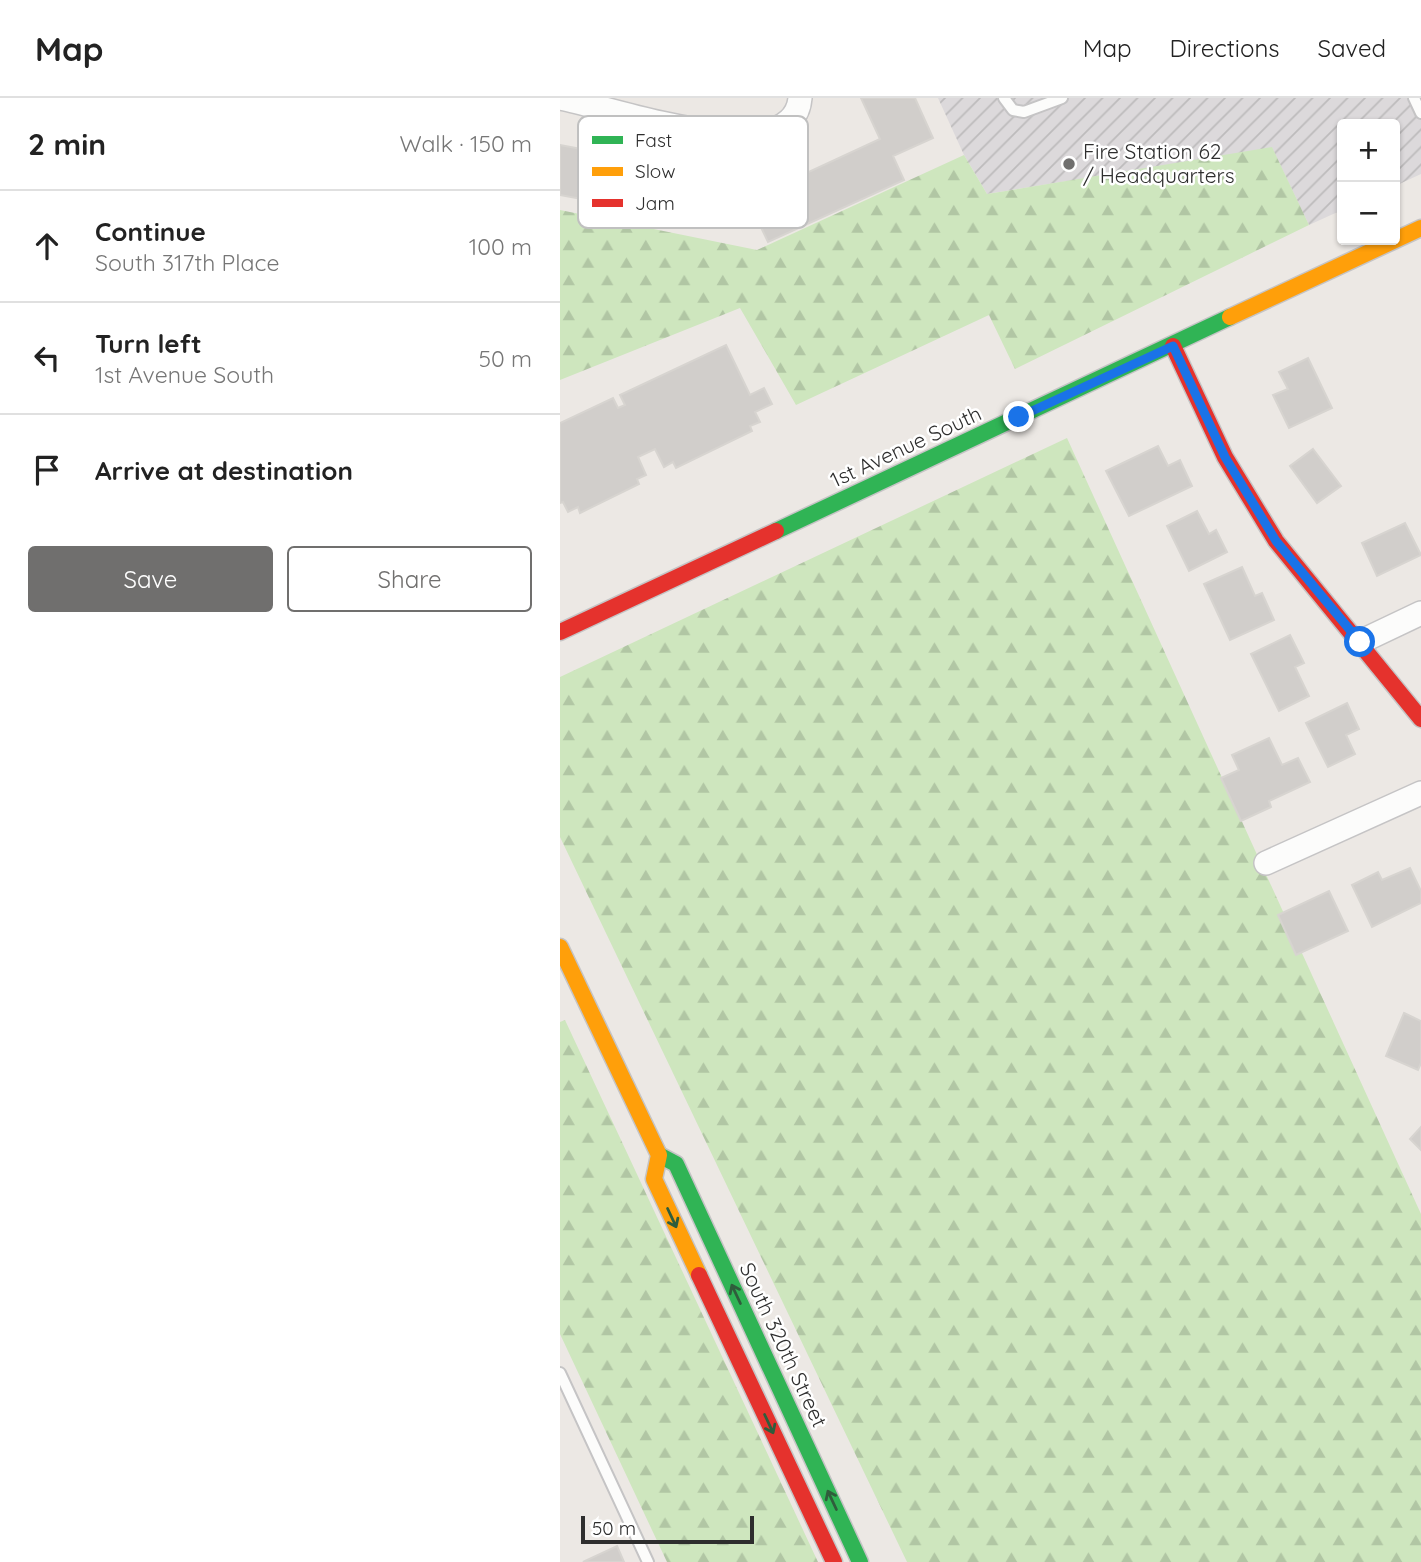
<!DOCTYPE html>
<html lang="en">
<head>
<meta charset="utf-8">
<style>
  :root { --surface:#fff; --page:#f2f2f2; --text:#222; --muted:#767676; --line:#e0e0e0; --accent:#706f6e }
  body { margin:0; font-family:Quicksand,sans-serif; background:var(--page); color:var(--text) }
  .controls { position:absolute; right:21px; top:21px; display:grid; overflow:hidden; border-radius:7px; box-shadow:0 2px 5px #0004 }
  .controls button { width:63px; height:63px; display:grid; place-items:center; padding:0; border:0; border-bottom:2px solid var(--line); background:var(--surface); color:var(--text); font:35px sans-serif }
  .scale { position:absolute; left:21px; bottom:18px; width:173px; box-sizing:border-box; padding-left:7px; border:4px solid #2e2e2e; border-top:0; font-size:19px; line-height:24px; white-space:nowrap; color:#2e2e2e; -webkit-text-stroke:5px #fff; paint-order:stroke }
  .stop { position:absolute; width:21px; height:21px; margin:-16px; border:5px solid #1a73e8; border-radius:50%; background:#fff }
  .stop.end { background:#1a73e8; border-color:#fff; box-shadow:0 2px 7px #0008 }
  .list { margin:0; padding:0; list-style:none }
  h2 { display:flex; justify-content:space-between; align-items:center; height:91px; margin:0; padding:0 28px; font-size:30px }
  h2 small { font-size:23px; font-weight:400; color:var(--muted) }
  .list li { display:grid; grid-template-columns:46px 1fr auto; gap:21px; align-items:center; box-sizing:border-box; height:112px; padding:0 28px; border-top:2px solid var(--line) }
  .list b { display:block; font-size:26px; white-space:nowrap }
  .list p { margin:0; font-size:23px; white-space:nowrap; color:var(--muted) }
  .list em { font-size:23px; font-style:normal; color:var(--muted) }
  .actions { display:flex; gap:14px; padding:21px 28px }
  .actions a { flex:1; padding:16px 0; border:2px solid var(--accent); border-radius:7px; text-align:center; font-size:24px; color:var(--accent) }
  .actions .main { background:var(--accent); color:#fff }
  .icon { flex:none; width:38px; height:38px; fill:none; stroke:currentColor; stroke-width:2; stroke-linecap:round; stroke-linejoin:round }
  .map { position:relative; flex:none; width:861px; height:1464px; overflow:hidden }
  header { display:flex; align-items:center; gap:42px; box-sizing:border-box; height:98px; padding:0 35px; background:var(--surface); border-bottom:2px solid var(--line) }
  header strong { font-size:33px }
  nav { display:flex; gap:38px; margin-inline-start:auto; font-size:24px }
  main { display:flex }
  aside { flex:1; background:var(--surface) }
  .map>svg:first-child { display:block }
  .industrial { fill:url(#industrial-furrows) }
  .forest { fill:url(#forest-firs) }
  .building { fill:#d1cecb; stroke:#d7d4d0; stroke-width:2 }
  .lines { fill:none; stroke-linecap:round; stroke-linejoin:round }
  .lane-casing { stroke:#c5c4c5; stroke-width:14 }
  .street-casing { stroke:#c5c4c5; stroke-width:26 }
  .fast-casing { stroke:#c5c4c5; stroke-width:19 }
  .slow-casing { stroke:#c5c4c5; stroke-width:19 }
  .jam-casing { stroke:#c5c4c5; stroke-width:19 }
  .lane { stroke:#fcfcfb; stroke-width:10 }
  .street { stroke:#fcfcfb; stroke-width:23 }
  .fast { stroke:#30b455; stroke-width:16 }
  .slow { stroke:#ff9f0a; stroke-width:16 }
  .jam { stroke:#e5322d; stroke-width:16 }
  .oneway { stroke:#2f5d3c }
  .route { stroke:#1a73e8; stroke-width:9 }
  .poi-dot { fill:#706f6e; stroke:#fff; stroke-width:2.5 }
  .labels { text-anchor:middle; stroke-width:5; stroke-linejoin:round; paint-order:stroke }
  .poi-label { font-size:21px; fill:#2e2e2e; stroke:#fff; text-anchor:start }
  .street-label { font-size:21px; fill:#2e2e2e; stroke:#fff }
  .key { fill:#fff; stroke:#c0c0c0; stroke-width:2 }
  .key-label { font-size:19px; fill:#2e2e2e }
</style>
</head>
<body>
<header>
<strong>Map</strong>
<nav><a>Map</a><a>Directions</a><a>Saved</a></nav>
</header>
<main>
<aside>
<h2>2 min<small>Walk · 150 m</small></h2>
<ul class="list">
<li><svg class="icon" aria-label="ahead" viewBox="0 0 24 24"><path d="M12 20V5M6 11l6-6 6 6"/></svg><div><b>Continue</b><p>South 317th Place</p></div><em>100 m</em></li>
<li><svg class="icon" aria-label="left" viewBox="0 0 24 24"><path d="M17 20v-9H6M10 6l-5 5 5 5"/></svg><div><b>Turn left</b><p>1st Avenue South</p></div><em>50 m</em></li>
<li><svg class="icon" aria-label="arrive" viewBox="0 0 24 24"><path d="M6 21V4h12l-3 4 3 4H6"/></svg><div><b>Arrive at destination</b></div></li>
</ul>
<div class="actions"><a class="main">Save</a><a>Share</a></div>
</aside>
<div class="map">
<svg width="861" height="1464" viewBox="0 0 861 1464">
  <defs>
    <pattern id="industrial-furrows" width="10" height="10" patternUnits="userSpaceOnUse" patternTransform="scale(1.75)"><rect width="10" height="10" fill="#dcd9db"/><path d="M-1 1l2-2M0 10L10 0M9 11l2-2" fill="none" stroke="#bdbbbc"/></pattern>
    <pattern id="forest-firs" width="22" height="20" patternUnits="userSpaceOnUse" patternTransform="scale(1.75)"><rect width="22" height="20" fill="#cee6be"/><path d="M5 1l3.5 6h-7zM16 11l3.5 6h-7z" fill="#b1c6a4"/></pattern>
  </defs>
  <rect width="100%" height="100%" fill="#ece8e4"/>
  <path class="industrial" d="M378,0H861V76L835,88V26H782V112L749,127L712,50L427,96L404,57Z"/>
  <path class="forest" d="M712,49L749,127L455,271L429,217L236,307L180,210L0,282V112L197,152L404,57L427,96Z
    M507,340L861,1116V1464H347L0,739V579Z
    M5,922L258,1464H107L0,1236V924Z"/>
  <path class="building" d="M301,0H355L373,40L333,58L344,82L208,144L188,102L320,41Z
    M0,47L179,81L168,128L0,97Z
    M166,247L190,297L204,290L212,306L195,314L200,324L190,328L192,333L116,370L113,364L104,369L95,351L78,359L86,377L77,381L79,386L20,415L18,409L8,414L3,404L0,405V325L53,300L58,310L65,307L60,297Z
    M748,260L772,310L729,330L713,297L728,291L719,274Z
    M598,348L608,368L620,362L632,388L569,418L546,373Z
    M753,351L781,388L757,405L730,368Z
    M637,413L649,436L656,432L667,454L629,473L607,428Z
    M845,425L861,457L817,478L802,445Z
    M682,469L695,498L702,495L714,522L670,542L644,486Z
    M730,537L744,565L735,569L749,598L719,613L691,556Z
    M787,605L799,631L786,637L795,656L768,669L746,625Z
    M709,640L722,667L738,660L750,684L709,703L711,709L681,723L661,680L679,672L672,657Z
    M850,770L861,793V805L812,829L792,787L818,774L822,782Z
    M769,793L788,833L736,857L718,817Z
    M844,915L861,923V965L858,972L826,958Z
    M861,1029V1052L850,1041Z
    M57,1448L64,1464H23Z"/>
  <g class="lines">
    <defs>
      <path id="lane" d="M444,0L453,12L464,14L502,0
        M854,0L861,15
        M0,1275L88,1464"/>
      <path id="street" d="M0,0C44,7 234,77 240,0
        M800,544L861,515
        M706,765L861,695"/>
      <path id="fast" d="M216,433L670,219
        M99,1057L116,1066L300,1464"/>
      <path id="slow" d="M670,219L861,130
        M0,849L99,1057L94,1081L139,1177"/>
      <path id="jam" d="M613,248L665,359L716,443L861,621
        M0,534L216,433
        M139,1177L274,1464"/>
    </defs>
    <use href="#lane" class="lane-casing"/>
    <use href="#street" class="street-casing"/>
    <use href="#fast" class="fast-casing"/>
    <use href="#slow" class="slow-casing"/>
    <use href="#jam" class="jam-casing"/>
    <use href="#lane" class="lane"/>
    <use href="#street" class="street"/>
    <use href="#fast" class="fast"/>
    <use href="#slow" class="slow"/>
    <use href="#jam" class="jam"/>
  </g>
  <defs><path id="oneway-shaft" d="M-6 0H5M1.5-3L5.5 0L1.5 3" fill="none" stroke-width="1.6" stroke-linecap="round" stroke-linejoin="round" transform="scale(1.75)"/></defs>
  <g class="oneway">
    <use href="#oneway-shaft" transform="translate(112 1120) rotate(65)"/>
    <use href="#oneway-shaft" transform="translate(176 1196) rotate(-115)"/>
    <use href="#oneway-shaft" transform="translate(209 1326) rotate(65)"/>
    <use href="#oneway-shaft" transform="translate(272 1402) rotate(-115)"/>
  </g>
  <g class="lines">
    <path class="route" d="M459,319L613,248L665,359L716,443L800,544"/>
  </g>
  <circle class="poi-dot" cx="509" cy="66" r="7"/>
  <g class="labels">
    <g class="poi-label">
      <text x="523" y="61">Fire Station 62<tspan x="523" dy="24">/ Headquarters</tspan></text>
    </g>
    <g class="street-label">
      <text transform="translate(346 349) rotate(-25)" y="7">1st Avenue South</text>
      <text transform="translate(223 1247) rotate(65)" y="7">South 320th Street</text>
    </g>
  </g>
  <rect x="18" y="18" width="230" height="112" rx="10" class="key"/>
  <rect x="32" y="38" width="31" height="8" fill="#30b455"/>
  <rect x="32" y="69" width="31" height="9" fill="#ff9f0a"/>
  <rect x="32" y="101" width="31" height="8" fill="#e5322d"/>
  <g class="key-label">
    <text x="75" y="49">Fast</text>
    <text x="75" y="80">Slow</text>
    <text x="75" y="112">Jam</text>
  </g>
</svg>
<div class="controls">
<button>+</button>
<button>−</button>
</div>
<div class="scale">50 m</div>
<div class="stop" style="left:800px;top:544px"></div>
<div class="stop end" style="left:459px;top:319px"></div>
</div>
</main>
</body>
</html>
